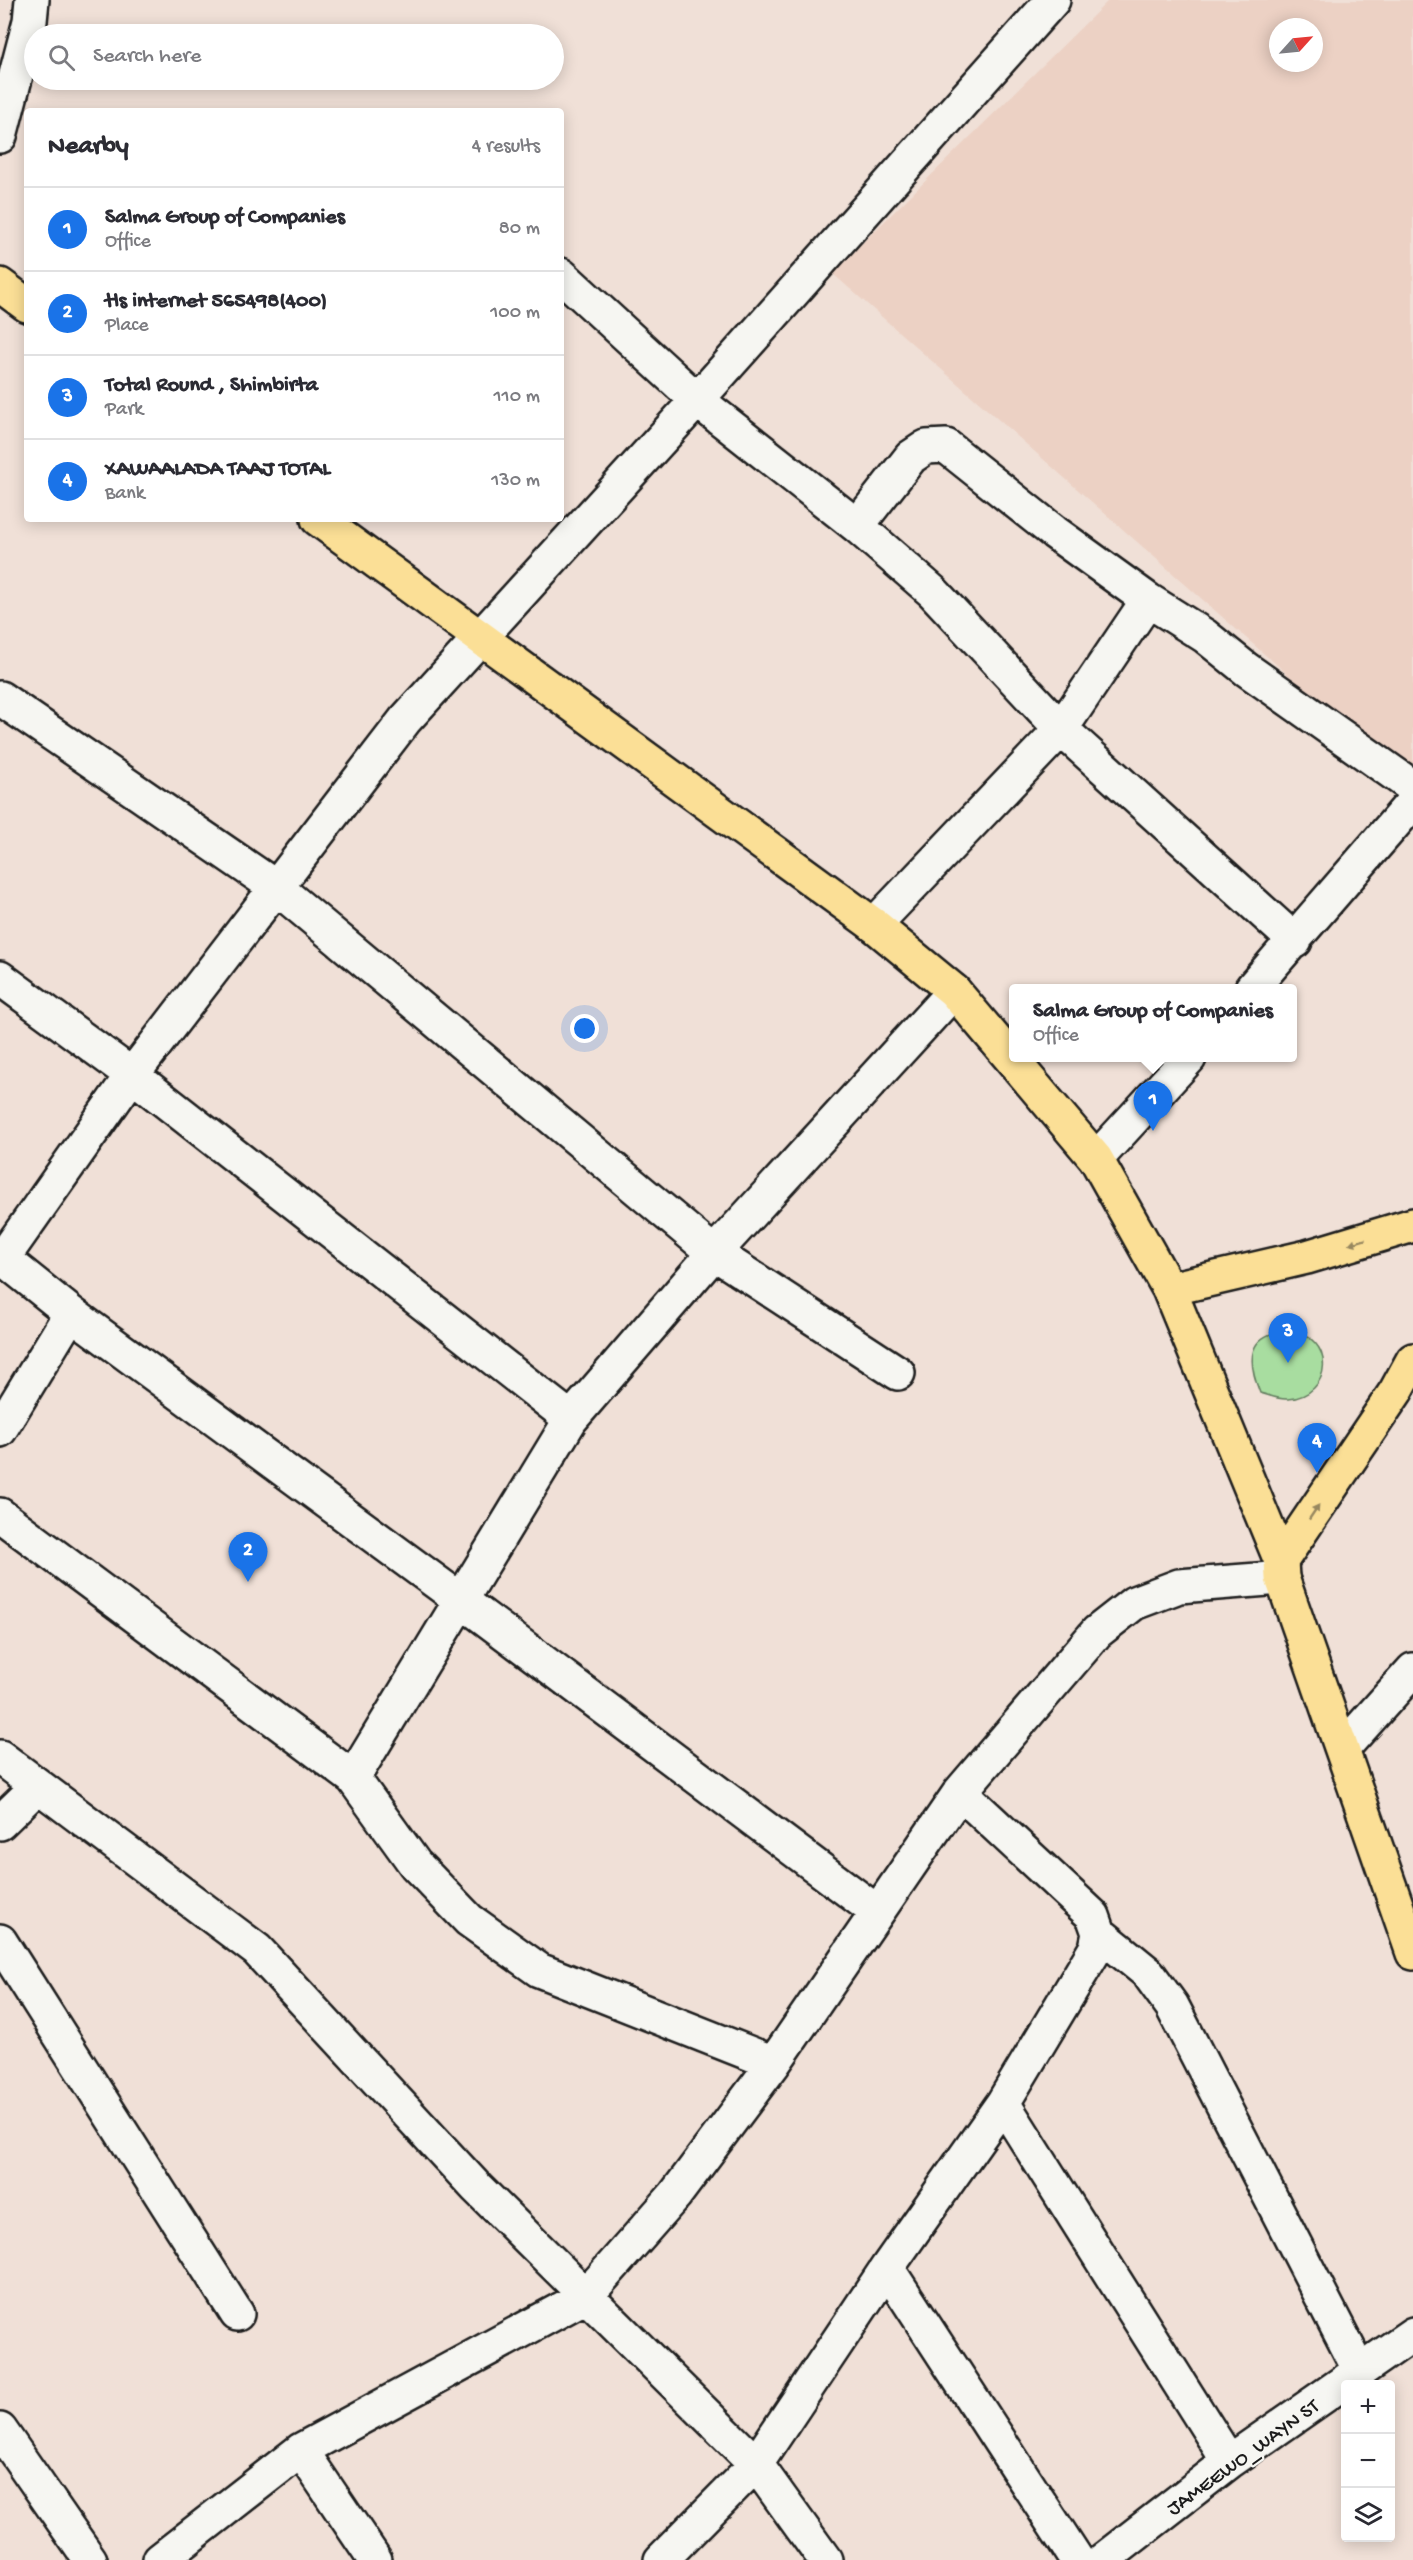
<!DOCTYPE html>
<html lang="en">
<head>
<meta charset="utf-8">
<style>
  :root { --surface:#fff; --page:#f7f7f7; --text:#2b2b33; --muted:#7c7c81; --line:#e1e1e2; --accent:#1a73e8 }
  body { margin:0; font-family:"Gochi Hand",sans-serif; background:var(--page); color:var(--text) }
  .controls { position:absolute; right:18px; bottom:18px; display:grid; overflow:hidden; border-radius:6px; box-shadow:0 3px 15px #0003 }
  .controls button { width:54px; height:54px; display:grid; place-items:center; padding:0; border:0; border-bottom:2px solid var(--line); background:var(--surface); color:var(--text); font:30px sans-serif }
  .compass { position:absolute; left:1269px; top:18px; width:54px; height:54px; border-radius:50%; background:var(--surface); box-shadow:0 3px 15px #0003; rotate:63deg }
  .you { position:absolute; left:585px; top:1029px; width:21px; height:21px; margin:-15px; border:4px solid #fff; border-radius:50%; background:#1a73e8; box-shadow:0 0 0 9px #1a73e833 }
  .badge { display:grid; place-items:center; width:39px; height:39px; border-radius:50%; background:var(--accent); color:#fff; font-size:20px; font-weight:700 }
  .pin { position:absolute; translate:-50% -50px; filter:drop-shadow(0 2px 3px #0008) }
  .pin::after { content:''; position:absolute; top:32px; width:21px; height:18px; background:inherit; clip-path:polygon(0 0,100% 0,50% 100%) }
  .popup { position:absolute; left:1009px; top:984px; width:288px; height:78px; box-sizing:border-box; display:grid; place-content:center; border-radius:6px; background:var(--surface); filter:drop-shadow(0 2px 4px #0005); font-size:20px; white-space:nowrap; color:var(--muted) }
  .popup b { font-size:22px; color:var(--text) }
  .popup::after { content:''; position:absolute; left:50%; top:100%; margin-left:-12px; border:12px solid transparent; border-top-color:var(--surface) }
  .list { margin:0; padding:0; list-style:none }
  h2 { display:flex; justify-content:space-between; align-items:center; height:78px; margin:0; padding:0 24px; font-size:26px }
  h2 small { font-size:20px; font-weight:400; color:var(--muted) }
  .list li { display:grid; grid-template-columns:39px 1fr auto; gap:18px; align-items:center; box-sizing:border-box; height:84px; padding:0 24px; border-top:2px solid var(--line) }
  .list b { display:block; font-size:22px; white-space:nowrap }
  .list p { margin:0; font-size:20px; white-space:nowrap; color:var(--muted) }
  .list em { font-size:20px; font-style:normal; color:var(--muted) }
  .icon { flex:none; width:33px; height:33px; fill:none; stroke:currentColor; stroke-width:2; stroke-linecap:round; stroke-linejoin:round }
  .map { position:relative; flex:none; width:1413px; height:2560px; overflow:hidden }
  .search { position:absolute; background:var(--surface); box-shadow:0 3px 15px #0003; left:24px; top:24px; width:540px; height:66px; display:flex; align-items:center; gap:15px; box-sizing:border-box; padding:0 21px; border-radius:33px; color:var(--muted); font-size:22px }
  .panel { position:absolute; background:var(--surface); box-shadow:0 3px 15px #0003; left:24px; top:108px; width:540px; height:414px; border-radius:6px }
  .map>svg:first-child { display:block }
  .built { fill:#ecd1c4; fill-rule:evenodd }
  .green { fill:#a8dda0; stroke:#627c5e; stroke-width:1.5 }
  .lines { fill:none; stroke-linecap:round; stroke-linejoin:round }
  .minor-casing { stroke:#1c1c1c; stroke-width:38 }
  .major-casing { stroke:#1c1c1c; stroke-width:38 }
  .minor { stroke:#f6f6f2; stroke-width:33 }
  .major { stroke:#fbdf96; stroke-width:33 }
  .oneway { fill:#97875f }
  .labels { text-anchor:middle; stroke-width:4.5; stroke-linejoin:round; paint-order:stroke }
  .street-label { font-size:21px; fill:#1c1c1c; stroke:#f6f6f2 }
</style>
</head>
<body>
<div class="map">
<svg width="1413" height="2560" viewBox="0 0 1413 2560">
  <rect width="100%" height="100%" fill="#f0e0d7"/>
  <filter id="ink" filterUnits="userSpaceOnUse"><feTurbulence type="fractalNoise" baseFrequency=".0167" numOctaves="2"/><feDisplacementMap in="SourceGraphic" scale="12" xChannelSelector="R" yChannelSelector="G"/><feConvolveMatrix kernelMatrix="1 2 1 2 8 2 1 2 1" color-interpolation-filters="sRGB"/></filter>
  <g filter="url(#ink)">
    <path class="built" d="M1109,0H1413V785L832,273ZM1278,27H1314V63H1278Z"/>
    <path class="green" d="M1289,1330C1337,1337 1333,1396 1288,1399C1278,1400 1269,1395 1260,1393C1247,1360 1246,1334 1289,1330Z"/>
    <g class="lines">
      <defs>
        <path id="minor" d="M0,136L30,21L32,0
          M561,275L697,400L857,526L933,592L1061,729L1295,941
          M857,526L911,457L926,447L946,446L1054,532L1148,600L1205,636L1246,669L1413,787
          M0,698L277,888L714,1253L898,1373
          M874,925L1061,729L1148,600
          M0,978L132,1075L571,1419
          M1252,988L1413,802
          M1096,1159L1189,1058
          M0,1256L71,1313L462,1601L877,1912
          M3,1258L132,1075L405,720L697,400L1053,0
          M0,1430L71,1313
          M0,1515L353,1778L415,1864L469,1920L539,1970L774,2063
          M1343,1748L1413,1670
          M0,1757L257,1950L477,2188L756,2464L825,2560
          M353,1778L571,1419L714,1253L954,991
          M0,1823L38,1786
          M1099,1933L1148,1973L1172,2006L1360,2371
          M0,1941L237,2314
          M1003,2103L1229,2462
          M887,2268L1077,2560
          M0,2430L90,2560
          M301,2450L375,2560
          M160,2560L301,2450L586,2296L675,2195L774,2063L960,1792L1097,1632L1134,1603L1179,1586L1282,1578
          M661,2560L756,2464L887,2268L1003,2103L1096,1948L1099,1933L1093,1916L960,1792
          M1103,2560L1229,2462L1413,2334"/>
        <path id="major" d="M0,285L27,305
          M318,519L874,925L954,991L1096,1159L1169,1289L1281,1561L1282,1578L1413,1953
          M1169,1289L1307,1257L1413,1225
          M1281,1561L1396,1391L1413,1360"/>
      </defs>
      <use href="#minor" class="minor-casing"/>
      <use href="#major" class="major-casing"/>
      <use href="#minor" class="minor"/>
      <use href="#major" class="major"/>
    </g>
    <defs><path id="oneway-solid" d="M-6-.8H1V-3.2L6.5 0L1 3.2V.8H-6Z" transform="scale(1.5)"/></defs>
    <g class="oneway">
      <use href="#oneway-solid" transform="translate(1357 1242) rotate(163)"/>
      <use href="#oneway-solid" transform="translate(1314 1512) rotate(-56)"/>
    </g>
  </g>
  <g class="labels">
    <g class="street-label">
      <text transform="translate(1242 2456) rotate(-36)" y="7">JAMEEWO_WAYN ST</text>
    </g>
  </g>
</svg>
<div class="controls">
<button>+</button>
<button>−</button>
<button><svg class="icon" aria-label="layers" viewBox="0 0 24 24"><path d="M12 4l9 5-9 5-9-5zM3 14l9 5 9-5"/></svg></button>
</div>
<svg class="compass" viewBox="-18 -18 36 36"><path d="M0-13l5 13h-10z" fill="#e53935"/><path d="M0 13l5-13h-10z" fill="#7c7c81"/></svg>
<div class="you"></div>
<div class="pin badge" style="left:1153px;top:1131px">1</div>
<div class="popup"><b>Salma Group of Companies</b>Office</div>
<div class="pin badge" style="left:248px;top:1582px">2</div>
<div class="pin badge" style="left:1288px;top:1363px">3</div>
<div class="pin badge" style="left:1317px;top:1473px">4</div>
<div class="search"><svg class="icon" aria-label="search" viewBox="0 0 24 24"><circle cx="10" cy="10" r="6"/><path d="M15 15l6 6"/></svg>Search here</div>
<section class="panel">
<h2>Nearby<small>4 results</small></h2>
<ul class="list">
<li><span class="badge">1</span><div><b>Salma Group of Companies</b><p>Office</p></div><em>80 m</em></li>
<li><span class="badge">2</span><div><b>tls internet 565498(400)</b><p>Place</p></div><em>100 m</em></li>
<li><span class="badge">3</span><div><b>Total Round , Shimbirta</b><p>Park</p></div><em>110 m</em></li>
<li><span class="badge">4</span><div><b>XAWAALADA TAAJ TOTAL</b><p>Bank</p></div><em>130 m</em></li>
</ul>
</section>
</div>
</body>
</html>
